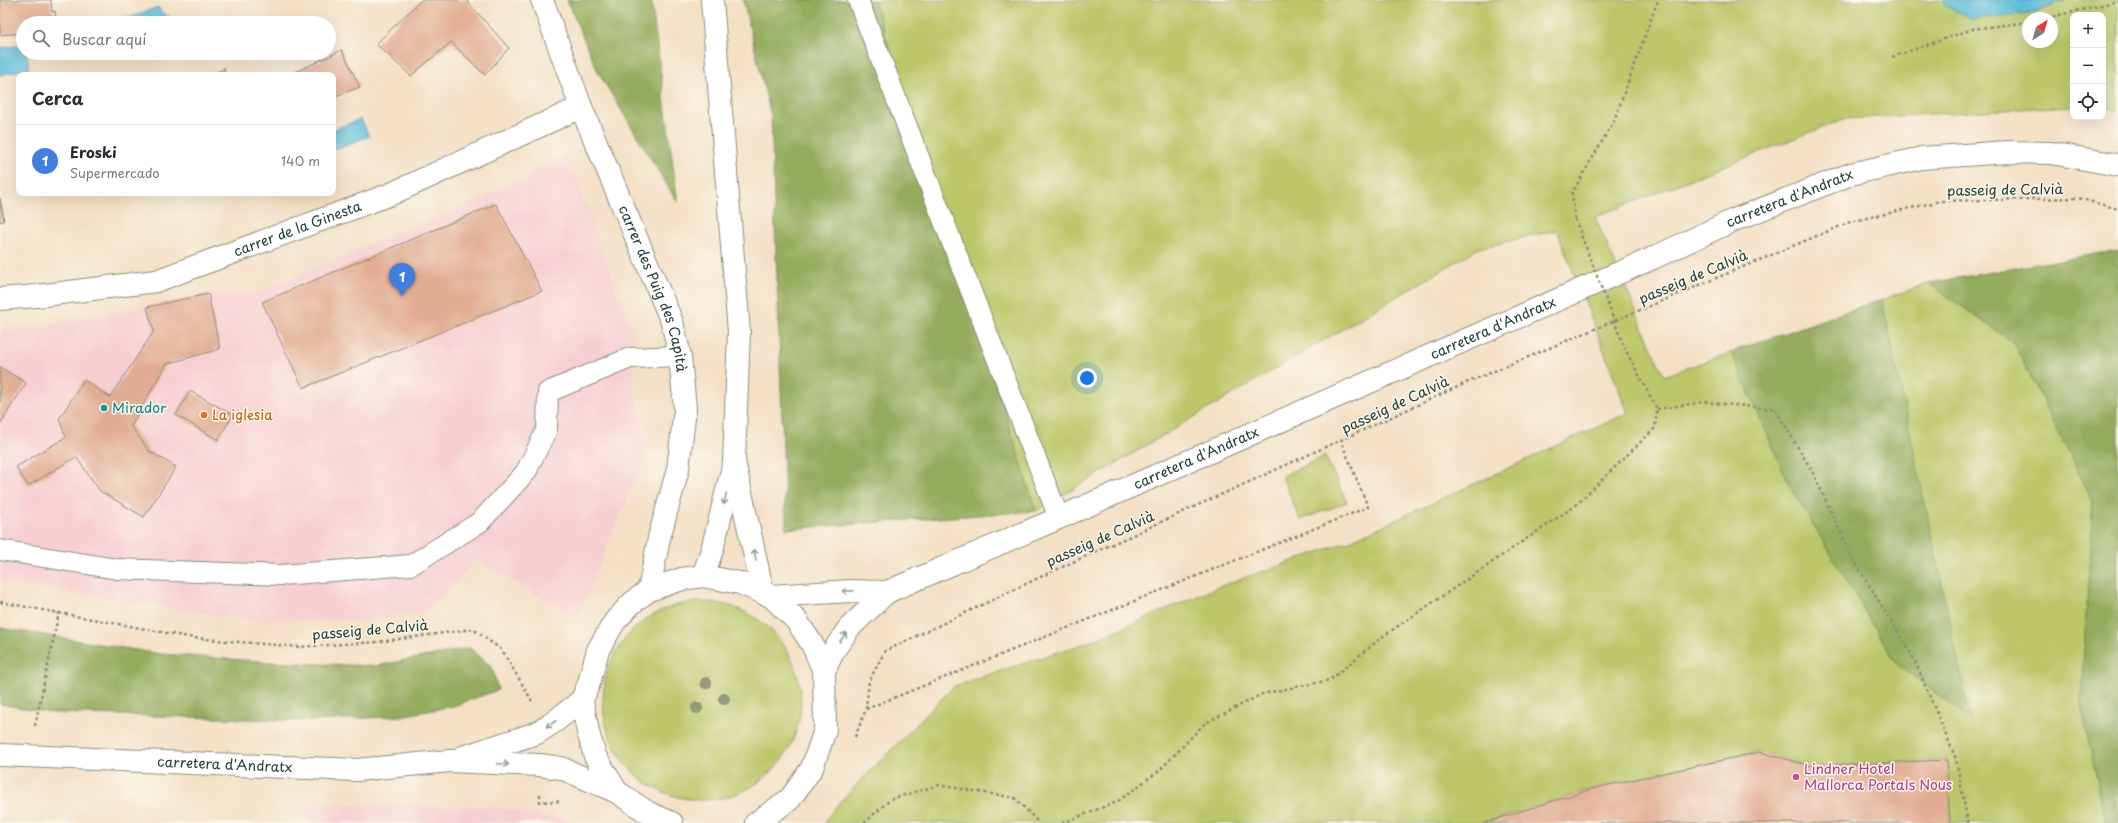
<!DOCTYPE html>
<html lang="es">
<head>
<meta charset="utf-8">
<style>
  :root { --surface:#fff; --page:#f2f2f3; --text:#2b2b33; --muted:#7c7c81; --line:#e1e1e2; --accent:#0f766e }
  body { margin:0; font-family:"Playpen Sans",sans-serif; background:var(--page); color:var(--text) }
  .controls { position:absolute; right:12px; top:12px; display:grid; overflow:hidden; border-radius:8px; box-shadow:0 4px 16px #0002 }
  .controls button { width:36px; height:36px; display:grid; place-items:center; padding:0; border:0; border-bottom:1px solid var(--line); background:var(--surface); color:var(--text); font:20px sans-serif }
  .compass { position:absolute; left:2022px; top:12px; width:36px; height:36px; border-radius:50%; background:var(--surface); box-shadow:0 4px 16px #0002; rotate:37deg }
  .you { position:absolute; left:1087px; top:378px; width:14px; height:14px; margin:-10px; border:3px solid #fff; border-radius:50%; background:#1a73e8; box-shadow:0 0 0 6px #1a73e833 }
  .badge { display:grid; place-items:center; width:26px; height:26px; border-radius:50%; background:var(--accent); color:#fff; font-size:13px; font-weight:700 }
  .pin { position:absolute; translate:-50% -33px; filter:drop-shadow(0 1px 2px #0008) }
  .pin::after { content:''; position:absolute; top:21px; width:14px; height:12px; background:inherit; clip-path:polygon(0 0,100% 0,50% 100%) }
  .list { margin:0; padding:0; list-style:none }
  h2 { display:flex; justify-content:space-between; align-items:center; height:52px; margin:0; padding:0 16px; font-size:17px }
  h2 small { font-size:13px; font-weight:400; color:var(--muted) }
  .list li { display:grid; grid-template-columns:26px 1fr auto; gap:12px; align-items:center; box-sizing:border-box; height:72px; padding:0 16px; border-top:1px solid var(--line) }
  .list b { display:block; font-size:15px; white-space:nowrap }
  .list p { margin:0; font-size:13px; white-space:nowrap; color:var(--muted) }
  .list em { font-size:13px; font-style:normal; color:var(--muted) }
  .icon { flex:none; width:22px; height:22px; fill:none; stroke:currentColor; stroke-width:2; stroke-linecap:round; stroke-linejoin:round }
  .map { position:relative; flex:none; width:2118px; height:823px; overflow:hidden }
  .search { position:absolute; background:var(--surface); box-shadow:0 4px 16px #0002; left:16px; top:16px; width:320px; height:44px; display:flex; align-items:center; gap:10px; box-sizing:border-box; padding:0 14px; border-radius:22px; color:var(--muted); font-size:15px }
  .panel { position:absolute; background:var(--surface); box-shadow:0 4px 16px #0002; left:16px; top:72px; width:320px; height:124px; border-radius:8px }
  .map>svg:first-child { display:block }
  .built { fill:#f7cfd2 }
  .green { fill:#bbc769; stroke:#6d824e; fill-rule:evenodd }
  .forest { fill:#94ac5d; stroke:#5a7448 }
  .water { fill:#5cbedb; stroke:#3e7e88 }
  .building { fill:#e2ae93 }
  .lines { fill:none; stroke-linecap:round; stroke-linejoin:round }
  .service-casing { stroke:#8a8e7c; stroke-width:22 }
  .minor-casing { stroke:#8a8e7c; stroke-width:24 }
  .primary-casing { stroke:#8a8e7c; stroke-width:24 }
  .motorway-casing { stroke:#8a8e7c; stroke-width:24 }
  .path { stroke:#8a8e7c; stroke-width:2.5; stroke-dasharray:3 3; stroke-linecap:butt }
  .service { stroke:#fff; stroke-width:20 }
  .minor { stroke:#fff; stroke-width:22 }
  .primary { stroke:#fff; stroke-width:22 }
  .motorway { stroke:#fff; stroke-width:22 }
  .path-bridge { stroke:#8a8e7c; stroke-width:2.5; stroke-dasharray:3 3; stroke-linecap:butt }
  .tree { fill:#949a7c }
  .oneway { stroke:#8f9e9a }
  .culture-dot { fill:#0f9aa8; stroke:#fbf7ec; stroke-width:1.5 }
  .food-dot { fill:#e8710a; stroke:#fbf7ec; stroke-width:1.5 }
  .hotel-dot { fill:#d1479c; stroke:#fbf7ec; stroke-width:1.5 }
  .labels { text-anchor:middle; stroke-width:3; stroke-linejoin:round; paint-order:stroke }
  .street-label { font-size:14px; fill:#1f3d34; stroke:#fbf7ec }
  .culture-label { font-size:14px; fill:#0d838f; stroke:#fbf7ec; text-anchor:start }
  .food-label { font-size:14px; fill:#c56008; stroke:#fbf7ec; text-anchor:start }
  .hotel-label { font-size:14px; fill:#b23c85; stroke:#fbf7ec; text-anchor:start }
</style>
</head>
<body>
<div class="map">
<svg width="2118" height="823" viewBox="0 0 2118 823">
  <rect width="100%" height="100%" fill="#fbf7ec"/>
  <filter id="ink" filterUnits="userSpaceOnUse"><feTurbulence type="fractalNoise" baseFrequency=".025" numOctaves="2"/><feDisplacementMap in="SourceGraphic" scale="8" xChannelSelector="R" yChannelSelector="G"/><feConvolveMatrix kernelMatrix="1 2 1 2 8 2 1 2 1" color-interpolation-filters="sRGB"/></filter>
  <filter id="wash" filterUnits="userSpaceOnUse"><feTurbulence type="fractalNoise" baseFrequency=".012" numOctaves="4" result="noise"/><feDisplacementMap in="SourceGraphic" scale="16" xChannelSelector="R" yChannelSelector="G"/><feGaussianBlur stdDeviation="0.9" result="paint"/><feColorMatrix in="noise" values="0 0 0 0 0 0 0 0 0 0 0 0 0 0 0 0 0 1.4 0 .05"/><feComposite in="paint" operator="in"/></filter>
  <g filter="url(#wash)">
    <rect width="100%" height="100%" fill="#f4e0c4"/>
    <path class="built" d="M567,154L635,340L634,387L647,451L577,619L476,559L430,611L360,621L247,620L0,581V331L35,328L208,294L258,292L487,196Z
      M307,804L491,807L565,819L571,823H308Z"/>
    <path class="green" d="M874,0H2118V111L2103,108V15H2073V106L1844,119L1595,217L1664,376L1929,283L2014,343L2093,501L2081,704L2106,823H1950L1947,760L1811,766L1760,752L1595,788L1483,823H824L838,804L954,686L1092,641L1221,586L1350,541L1628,413L1557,230L1479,248L1036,511ZM2028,18H2052V42H2028Z
      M1325,456L1347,502L1300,520L1282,476Z
      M603 701a99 99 0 1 1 198 0a99 99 0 1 1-198 0Z"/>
    <path class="forest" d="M567,0H651L678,203L598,72Z
      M743,0H874L1036,511L786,529L771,116Z
      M2118,250V823H2106L2081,704L2093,501L2014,343L1929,283Z
      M1882,299L1970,719L1896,663L1790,486L1731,352Z
      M0,628L161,654L272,662L376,666L470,648L492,667L498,690L453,706L401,716L314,721L52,713L0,704Z"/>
    <path class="water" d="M1943,0H2065L2064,2L2031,13L1973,19L1944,5Z
      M158,7L161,12L170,17L169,23H119V21Z
      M23,45V53H27L29,69L0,75V48Z
      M361,119L369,136L333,150V130Z"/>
    <g id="blocks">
      <path class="building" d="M0,0H51L52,12L55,11L57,23H23V33L0,35Z
        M421,0H466L509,48L485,75L451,42L411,76L376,44Z
        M342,50L360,87L333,97V75H289Z
        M224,67L225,75H206L222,70Z
        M0,198L4,221L0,222Z
        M496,204L542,291L303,388L262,302Z
        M208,294L220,349L166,364L131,426L149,451L176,467L144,517L100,491L76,457L28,486L16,467L66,437L59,419L84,380L110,397L154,331L147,307Z
        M0,367L26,383L0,424Z
        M190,391L233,415L218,440L176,415Z
        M1760,752L1811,766L1947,760L1950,823H1484L1595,788Z"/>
    </g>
  </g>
  <g filter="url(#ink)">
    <use href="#blocks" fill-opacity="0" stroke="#8a8e7c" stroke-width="1"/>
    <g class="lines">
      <defs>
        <path id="service" d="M858,0L1059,518
          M0,550L117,569L280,575L411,565L480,522L526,472L547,429L548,392L630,358L680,356"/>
        <g id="minor">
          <path id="s1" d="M542,0L581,107L672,322L680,356L685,409L678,469L659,538L649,590"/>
          <path id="s2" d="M0,299L37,296L156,281L391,194L581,107"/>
        </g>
        <g id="primary">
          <path d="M734,461L763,593"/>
          <path d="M703,576L712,550L733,466"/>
          <path d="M771,596L850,591L887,592"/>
          <path id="s3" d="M824,671L834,650L849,628L887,592L1059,518L1653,258L1734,220L1851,174L1922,158L2007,152L2051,153L2118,165"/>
          <path id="s4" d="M0,755L356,770L450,761L539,765L561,768L617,792"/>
          <path d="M463,757L537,733L554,722L582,700"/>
          <path d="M672,823L647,812L617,792L595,756L588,732L582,700L589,683L598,650L615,621L632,603L649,590L682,579L703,576L740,583L771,596L796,620L812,644L824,671L825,730L812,768L790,799L756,823"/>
        </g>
        <path id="motorway" d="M712,0L739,332L734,461"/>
      </defs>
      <use href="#service" class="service-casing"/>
      <use href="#minor" class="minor-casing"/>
      <use href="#primary" class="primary-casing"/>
      <use href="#motorway" class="motorway-casing"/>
      <path class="path" d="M2047,18L2118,1
        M1892,57L1973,29L2028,22
        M1575,219L1572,193L1614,121L1658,0
        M1657,409L1704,402L1775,409L1811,469L1853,559L1914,659L1956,759L1968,823
        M0,602L194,638L298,647L378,642L473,629L502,650L532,701
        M866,709L1368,507L1341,441
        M35,726L59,612
        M855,737L866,709L869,681L885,651L1049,573L1466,383L1850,222L1941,201L2078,198L2118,209
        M540,794V802L562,801
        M864,823L891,799L939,785L1015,798L1039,823
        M1062,823L1117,802L1160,770L1204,724L1262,694L1330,680L1382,637L1575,506L1655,428L1657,409L1625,349"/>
      <use href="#service" class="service"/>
      <use href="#minor" class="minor"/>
      <use href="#primary" class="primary"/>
      <use href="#motorway" class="motorway"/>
      <path class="path-bridge" d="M1575,219L1625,349"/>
    </g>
    <g class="tree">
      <circle cx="706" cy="683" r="6"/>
      <circle cx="724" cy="699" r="6"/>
      <circle cx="697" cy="708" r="6"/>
    </g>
    <defs><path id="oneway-shaft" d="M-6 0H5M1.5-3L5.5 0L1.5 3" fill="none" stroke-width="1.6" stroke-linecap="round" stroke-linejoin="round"/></defs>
    <g class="oneway">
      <use href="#oneway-shaft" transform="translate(725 499) rotate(104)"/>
      <use href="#oneway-shaft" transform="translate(755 555) rotate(-102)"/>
      <use href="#oneway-shaft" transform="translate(848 591) rotate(178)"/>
      <use href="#oneway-shaft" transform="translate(843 637) rotate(-56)"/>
      <use href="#oneway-shaft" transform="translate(551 724) rotate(147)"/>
      <use href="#oneway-shaft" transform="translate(503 764) rotate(3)"/>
    </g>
  </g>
  <circle class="culture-dot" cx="104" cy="408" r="4"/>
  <circle class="food-dot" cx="204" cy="415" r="4"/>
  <circle class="hotel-dot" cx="1796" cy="777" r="4"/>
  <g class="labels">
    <g class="street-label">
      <text transform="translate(2005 190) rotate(-1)" y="5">passeig de Calvià</text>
      <text dy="5" stroke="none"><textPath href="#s3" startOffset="1087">carretera d'Andratx</textPath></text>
      <text dy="5" stroke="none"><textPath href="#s2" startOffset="308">carrer de la Ginesta</textPath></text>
      <text transform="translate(1693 277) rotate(-23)" y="5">passeig de Calvià</text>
      <text dy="5" stroke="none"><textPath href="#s1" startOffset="310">carrer des Puig des Capità</textPath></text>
      <text dy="5" stroke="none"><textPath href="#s3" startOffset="763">carretera d'Andratx</textPath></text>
      <text transform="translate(1395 405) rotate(-25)" y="5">passeig de Calvià</text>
      <text dy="5" stroke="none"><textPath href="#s3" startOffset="439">carretera d'Andratx</textPath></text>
      <text transform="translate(1100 539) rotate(-24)" y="5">passeig de Calvià</text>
      <text transform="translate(370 630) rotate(-5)" y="5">passeig de Calvià</text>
      <text dy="5" stroke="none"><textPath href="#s4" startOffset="225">carretera d'Andratx</textPath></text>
    </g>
    <g class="culture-label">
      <text x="112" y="413">Mirador</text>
    </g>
    <g class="food-label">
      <text x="212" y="420">La iglesia</text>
    </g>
    <g class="hotel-label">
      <text x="1804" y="774">Lindner Hotel<tspan x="1804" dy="16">Mallorca Portals Nous</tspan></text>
    </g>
  </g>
</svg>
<div class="controls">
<button>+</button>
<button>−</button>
<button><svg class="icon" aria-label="locate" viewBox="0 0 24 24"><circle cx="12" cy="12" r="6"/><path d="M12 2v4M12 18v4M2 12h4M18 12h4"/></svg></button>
</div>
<svg class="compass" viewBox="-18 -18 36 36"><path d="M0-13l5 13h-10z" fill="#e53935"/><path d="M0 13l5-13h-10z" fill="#7c7c81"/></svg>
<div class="you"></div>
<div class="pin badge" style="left:402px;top:296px;background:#3f7fe0">1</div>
<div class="search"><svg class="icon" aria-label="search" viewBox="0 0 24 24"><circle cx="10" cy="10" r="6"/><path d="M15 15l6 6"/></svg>Buscar aquí</div>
<section class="panel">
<h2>Cerca<small></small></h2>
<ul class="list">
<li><span class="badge" style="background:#3f7fe0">1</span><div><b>Eroski</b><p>Supermercado</p></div><em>140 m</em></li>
</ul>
</section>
</div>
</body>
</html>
